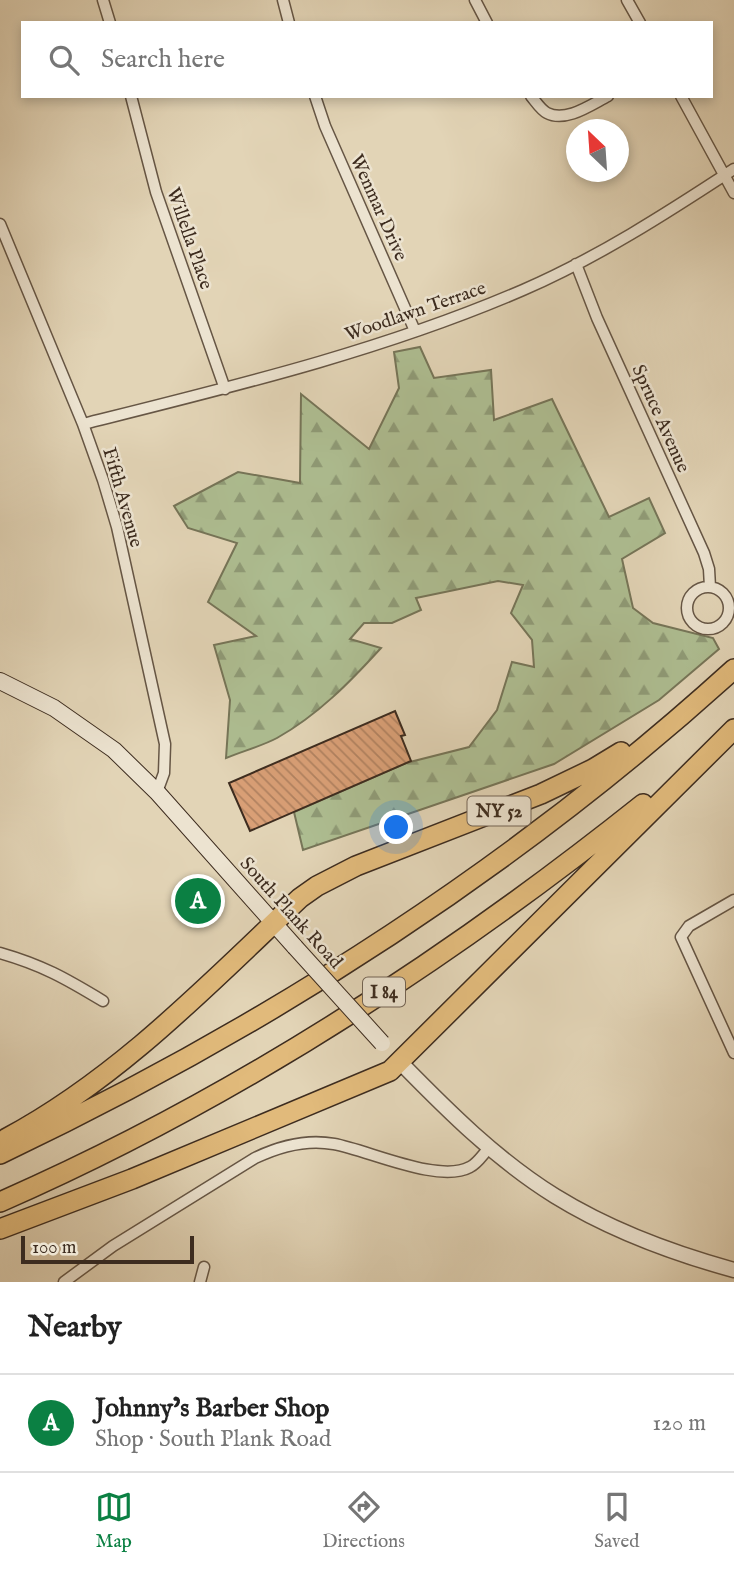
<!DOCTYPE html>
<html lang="en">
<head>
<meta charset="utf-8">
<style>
  :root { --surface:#fff; --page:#f6f6f6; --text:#222; --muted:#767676; --line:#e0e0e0; --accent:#0b8043 }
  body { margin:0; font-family:"IM FELL English",serif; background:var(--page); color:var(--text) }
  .compass { position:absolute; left:566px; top:119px; width:63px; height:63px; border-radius:50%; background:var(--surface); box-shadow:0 4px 10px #0003; rotate:335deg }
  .scale { position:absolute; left:21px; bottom:18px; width:173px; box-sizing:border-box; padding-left:7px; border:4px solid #3d2c1f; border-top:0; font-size:19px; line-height:24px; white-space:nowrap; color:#3d2c1f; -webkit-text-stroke:5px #ece3d0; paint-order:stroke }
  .you { position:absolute; left:397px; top:828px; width:24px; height:24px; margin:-18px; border:5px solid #fff; border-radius:50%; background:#1a73e8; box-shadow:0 0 0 10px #1a73e833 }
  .badge { display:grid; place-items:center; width:46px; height:46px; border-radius:50%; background:var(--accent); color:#fff; font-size:23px; font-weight:700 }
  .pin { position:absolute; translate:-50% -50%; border:4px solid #fff; box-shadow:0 2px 7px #0006 }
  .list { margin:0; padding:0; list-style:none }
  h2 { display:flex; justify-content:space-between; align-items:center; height:91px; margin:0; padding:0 28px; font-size:30px }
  h2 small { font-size:23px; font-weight:400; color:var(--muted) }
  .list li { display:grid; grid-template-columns:46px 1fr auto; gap:21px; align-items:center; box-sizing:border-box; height:98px; padding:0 28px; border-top:2px solid var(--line) }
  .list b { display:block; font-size:26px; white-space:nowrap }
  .list p { margin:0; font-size:23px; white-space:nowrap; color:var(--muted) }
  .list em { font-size:23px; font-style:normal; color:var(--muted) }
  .icon { flex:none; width:38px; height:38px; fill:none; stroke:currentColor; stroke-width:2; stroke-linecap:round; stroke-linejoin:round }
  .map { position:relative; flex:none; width:734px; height:1282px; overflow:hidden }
  .search { position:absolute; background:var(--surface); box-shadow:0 4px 10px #0003; left:21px; right:21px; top:21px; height:77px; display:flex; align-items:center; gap:18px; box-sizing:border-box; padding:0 24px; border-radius:0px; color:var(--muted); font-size:26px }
  .sheet { height:189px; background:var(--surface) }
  nav { display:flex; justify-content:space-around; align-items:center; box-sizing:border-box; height:98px; border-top:2px solid var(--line); background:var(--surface); font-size:19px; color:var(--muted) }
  nav a { display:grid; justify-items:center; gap:4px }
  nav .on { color:var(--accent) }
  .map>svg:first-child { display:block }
  .forest { fill:url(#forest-firs); stroke:#767558; stroke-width:2 }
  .building { fill:url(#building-back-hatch); stroke:#3d2c1f; stroke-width:2 }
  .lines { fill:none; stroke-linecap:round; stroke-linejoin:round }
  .minor-casing { stroke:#665645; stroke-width:13 }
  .tertiary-casing { stroke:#665645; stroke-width:17 }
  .secondary-casing { stroke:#3d2c1f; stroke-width:18 }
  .motorway-casing { stroke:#3d2c1f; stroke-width:22 }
  .minor { stroke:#ece3d0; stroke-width:10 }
  .tertiary { stroke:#ece3d0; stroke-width:14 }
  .secondary { stroke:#ece3d0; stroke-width:16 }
  .motorway { stroke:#e1ba7b; stroke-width:19 }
  .secondary-bridge-casing { stroke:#3d2c1f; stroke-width:18; stroke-linecap:butt }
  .secondary-bridge { stroke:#ece3d0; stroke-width:16 }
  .labels { text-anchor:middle; stroke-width:5; stroke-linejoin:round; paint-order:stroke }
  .shield { fill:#ece3d0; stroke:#726354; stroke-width:2 }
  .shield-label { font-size:18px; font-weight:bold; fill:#3d2c1f }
  .street-label { font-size:19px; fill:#3d2c1f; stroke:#ece3d0 }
</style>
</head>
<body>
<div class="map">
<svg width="734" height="1282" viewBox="0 0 734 1282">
  <defs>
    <pattern id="forest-firs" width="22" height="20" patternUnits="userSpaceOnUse" patternTransform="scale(1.75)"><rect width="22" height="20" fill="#aebe92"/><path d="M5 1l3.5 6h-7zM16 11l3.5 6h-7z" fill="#8f9b77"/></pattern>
    <pattern id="building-back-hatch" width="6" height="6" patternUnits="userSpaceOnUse" patternTransform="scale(1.75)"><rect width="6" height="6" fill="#d99f76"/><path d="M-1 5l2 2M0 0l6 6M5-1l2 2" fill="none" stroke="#b18260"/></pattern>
  </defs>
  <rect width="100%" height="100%" fill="#e2d4b6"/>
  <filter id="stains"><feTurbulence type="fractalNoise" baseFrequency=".00286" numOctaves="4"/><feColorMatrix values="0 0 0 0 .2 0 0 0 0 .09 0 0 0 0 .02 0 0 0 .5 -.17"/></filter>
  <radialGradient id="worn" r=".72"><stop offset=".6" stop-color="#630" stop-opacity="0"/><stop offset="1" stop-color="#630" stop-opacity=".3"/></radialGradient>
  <path class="forest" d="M420,347L434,378L491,370L494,420L552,399L609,517L649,498L665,533L622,559L633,608L653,623L713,638L719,649L659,700L554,764L303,850L294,812L406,763L469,747L497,710L512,662L534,667L532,640L511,613L523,585L498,581L416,598L421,610L392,623H364L350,639L381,648C350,682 318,715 277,738C262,746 243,751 226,758L230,700L214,645L256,636L208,602L237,543L188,528L174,506L238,472L300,483L301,394L369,449L399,388L394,352Z"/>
  <path class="building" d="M395,711L405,735L401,736L411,761L250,831L229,783Z"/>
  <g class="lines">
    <defs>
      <path id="minor" d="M103,0L110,23
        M283,0L289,23
        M475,0L487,23
        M627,0L640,23
        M131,96L156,192L225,389
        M315,96L325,126L415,331
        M531,96C536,102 541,110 547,113C566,123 592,104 608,96
        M681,96L734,193
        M0,224L83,424L103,480L117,527L165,744L164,773L157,792
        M576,264L597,318L704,553L709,569L710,587
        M83,424C231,387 382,351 523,290C597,258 667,213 734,169
        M687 608a21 21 0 1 1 42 0a21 21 0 1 1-42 0Z
        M734,900L689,926L681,937L734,1053
        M0,953C42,965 65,978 103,1001
        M64,1282L113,1246L255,1158C280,1146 307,1139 334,1144C368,1150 439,1184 470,1167C478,1163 483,1154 489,1148
        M200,1282L204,1267"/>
      <path id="tertiary" d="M401,1063C448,1111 497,1160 555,1196C610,1230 672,1253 734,1270"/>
      <path id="secondary" d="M0,681L54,708L114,750L157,792L295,947"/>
      <path id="motorway" d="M7,1138C119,1078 209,984 300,898L317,886L356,866L541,794L593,769L621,752
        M0,1154C265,1028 516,867 734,669
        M0,1202C231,1101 446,961 643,804
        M0,1229L132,1179L390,1071L734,729"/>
    </defs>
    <use href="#minor" class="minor-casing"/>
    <use href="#tertiary" class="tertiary-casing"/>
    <use href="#secondary" class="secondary-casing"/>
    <use href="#motorway" class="motorway-casing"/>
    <use href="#minor" class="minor"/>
    <use href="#tertiary" class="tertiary"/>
    <use href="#secondary" class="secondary"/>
    <use href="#motorway" class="motorway"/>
    <defs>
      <path id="secondary-bridge" d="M295,947L382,1043"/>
    </defs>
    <use href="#secondary-bridge" class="secondary-bridge-casing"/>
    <use href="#secondary-bridge" class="secondary-bridge"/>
  </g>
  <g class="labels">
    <g class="shield">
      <rect x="467.5" y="796.5" width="63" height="29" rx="5"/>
      <rect x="363" y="977.5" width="42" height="29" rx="5"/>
    </g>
    <g class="shield-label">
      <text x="499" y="817">NY 52</text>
      <text x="384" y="998">I 84</text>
    </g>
    <g class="street-label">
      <text transform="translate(380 207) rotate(66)" y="7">Wenmar Drive</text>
      <text transform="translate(191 238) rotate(71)" y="7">Willella Place</text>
      <text transform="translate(415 310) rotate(-19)" y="7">Woodlawn Terrace</text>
      <text transform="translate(662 418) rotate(66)" y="7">Spruce Avenue</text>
      <text transform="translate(124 497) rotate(74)" y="7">Fifth Avenue</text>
      <text transform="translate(292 912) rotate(48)" y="7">South Plank Road</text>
    </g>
  </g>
  <rect width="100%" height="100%" filter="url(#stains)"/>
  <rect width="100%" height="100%" fill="url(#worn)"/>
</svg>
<svg class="compass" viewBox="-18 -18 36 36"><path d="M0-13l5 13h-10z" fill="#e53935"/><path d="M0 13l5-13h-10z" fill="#767676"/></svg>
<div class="scale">100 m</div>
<div class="you"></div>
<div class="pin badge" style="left:198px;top:901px">A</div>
<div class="search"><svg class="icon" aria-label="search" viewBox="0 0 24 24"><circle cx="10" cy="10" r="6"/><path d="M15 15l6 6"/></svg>Search here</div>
</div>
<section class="sheet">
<h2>Nearby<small></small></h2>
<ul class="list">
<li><span class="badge">A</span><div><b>Johnny’s Barber Shop</b><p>Shop · South Plank Road</p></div><em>120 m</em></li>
</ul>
</section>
<nav>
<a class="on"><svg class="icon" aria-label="map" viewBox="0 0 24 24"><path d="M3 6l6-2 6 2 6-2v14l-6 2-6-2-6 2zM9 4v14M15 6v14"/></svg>Map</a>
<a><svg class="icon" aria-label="directions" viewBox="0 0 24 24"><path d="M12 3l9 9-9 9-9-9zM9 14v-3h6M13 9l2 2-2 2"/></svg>Directions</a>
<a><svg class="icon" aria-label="saved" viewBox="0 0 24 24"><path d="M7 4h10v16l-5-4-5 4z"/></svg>Saved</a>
</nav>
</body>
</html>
